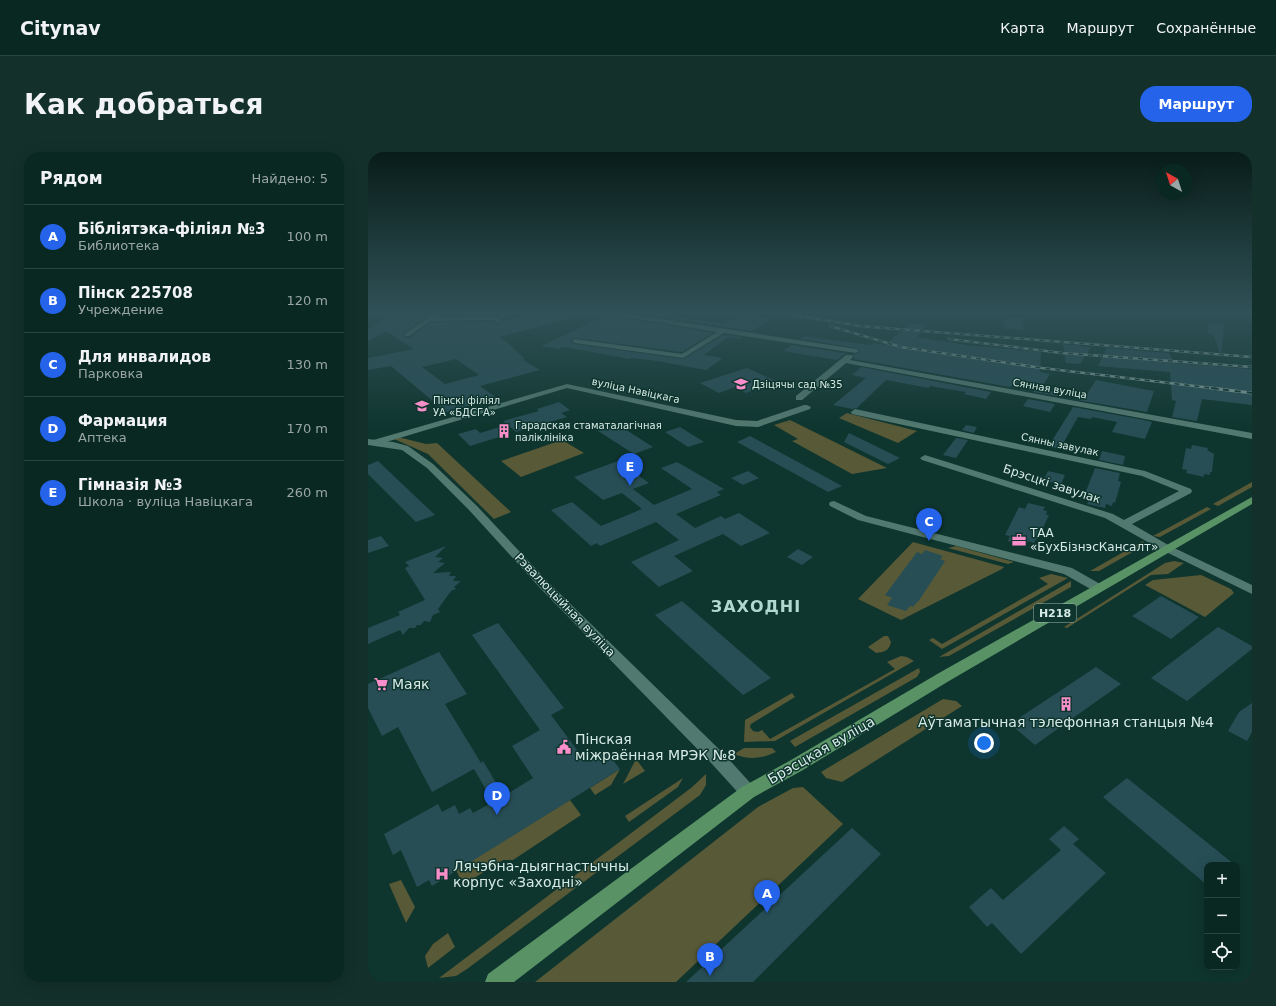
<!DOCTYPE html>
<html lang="ru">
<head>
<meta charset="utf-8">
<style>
  :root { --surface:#0a2822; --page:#13302a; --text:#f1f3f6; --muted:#99a6a5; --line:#2a4440; --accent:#2563eb }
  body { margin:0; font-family:"DejaVu Sans",sans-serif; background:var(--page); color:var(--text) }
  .controls { position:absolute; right:12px; bottom:12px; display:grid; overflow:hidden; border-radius:8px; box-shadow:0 4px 16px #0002 }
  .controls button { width:36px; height:36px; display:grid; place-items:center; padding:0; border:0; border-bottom:1px solid var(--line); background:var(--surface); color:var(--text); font:20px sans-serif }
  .compass { position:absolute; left:788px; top:12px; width:36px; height:36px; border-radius:50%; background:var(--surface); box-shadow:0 4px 16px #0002; rotate:321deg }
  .you { position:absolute; left:616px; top:591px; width:14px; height:14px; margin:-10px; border:3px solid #fff; border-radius:50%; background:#1a73e8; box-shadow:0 0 0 6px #1a73e833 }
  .badge { display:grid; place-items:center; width:26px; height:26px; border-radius:50%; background:var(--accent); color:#fff; font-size:13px; font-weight:700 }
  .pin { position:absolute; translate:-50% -33px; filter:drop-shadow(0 1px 2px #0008) }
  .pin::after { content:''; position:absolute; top:21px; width:14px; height:12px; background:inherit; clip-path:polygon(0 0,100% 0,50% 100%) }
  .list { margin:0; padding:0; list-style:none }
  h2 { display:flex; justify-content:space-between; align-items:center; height:52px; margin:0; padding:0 16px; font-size:17px }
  h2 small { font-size:13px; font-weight:400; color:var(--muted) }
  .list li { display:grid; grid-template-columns:26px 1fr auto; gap:12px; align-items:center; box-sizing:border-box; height:64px; padding:0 16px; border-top:1px solid var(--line) }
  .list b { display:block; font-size:15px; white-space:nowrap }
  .list p { margin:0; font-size:13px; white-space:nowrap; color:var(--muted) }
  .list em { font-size:13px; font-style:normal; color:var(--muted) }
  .icon { flex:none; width:22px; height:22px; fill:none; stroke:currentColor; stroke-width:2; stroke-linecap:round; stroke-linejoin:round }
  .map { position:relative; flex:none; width:884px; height:830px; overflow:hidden; border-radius:16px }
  header { display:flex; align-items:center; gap:24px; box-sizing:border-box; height:56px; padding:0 20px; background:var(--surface); border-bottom:1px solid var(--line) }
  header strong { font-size:19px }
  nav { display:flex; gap:22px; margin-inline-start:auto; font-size:14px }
  .intro { display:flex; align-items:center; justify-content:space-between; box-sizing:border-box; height:96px; padding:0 24px }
  h1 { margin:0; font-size:28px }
  .button { padding:10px 18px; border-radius:16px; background:var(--accent); color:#fff; font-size:14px; font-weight:700 }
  main { display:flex; gap:24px; padding:0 24px }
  aside { flex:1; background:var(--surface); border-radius:16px; box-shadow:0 4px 16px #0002 }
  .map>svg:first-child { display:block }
  .green { fill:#585936 }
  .building { fill:#274e55; fill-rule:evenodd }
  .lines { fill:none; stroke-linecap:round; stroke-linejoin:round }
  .street { fill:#527970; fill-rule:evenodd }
  .secondary { fill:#527970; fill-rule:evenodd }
  .primary { fill:#589265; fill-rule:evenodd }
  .rail-far1-casing { stroke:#809c96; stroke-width:2.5 }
  .rail-casing { stroke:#809c96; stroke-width:3 }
  .rail-far1 { stroke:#0e352e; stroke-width:1.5; stroke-dasharray:5; stroke-linecap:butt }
  .rail { stroke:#0e352e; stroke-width:2; stroke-dasharray:6; stroke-linecap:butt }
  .labels { text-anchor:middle; stroke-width:3; stroke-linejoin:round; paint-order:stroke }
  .far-poi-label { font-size:10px; fill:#d7ebe6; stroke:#0e352e; text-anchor:start }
  .far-street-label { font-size:10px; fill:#d7ebe6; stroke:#0e352e }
  .shield { fill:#0e352e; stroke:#9bb4af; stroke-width:1 }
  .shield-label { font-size:11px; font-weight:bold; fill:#d7ebe6 }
  .street-label { font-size:12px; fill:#d7ebe6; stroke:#0e352e }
  .poi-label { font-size:12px; fill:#d7ebe6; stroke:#0e352e; text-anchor:start }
  .near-poi-label { font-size:14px; fill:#d7ebe6; stroke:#0e352e; text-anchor:start }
  .near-street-label { font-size:14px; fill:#d7ebe6; stroke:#0e352e }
  .district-label { font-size:16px; font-weight:bold; letter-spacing:1px; fill:#afd8ce; stroke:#0e352e }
</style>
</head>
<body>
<header>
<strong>Citynav</strong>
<nav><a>Карта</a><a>Маршрут</a><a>Сохранённые</a></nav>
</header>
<div class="intro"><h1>Как добраться</h1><a class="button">Маршрут</a></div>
<main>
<aside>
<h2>Рядом<small>Найдено: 5</small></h2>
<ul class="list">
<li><span class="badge">A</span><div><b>Бібліятэка-філіял №3</b><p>Библиотека</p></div><em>100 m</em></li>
<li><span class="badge">B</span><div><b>Пінск 225708</b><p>Учреждение</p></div><em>120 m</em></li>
<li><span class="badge">C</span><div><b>Для инвалидов</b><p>Парковка</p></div><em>130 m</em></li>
<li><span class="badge">D</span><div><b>Фармация</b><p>Аптека</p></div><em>170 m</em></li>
<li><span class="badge">E</span><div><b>Гімназія №3</b><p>Школа · вуліца Навіцкага</p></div><em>260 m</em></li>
</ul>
</aside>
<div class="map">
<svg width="884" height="830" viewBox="0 0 884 830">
  <rect width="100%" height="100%" fill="#0e352e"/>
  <path class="green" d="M479,261L549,279L530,291L471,266Z
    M422,268L519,316L484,322L424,289L430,287L406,273Z
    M30,285L58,292L69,291L143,360L126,367L60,302L26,287Z
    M194,288L216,301L153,325L133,309Z
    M884,330V335L850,354L845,352Z
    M839,355L843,357L792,385L785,384Z
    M775,389L777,393L731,419H722Z
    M545,390L636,415L634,417L533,468L490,447Z
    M588,394L646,410L640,412L580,396Z
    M806,409L816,411L800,422L783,423L699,476L696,475L797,411Z
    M683,422L700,426L574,497L561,488L565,486L574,492L680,432L671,426Z
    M833,423L863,437L866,441L837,465L777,433L785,428Z
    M703,429V435L581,504L571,505Z
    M516,484H520L523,490C521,499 516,500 508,501L500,495Z
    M533,504L539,505L546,509L407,589L376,590L377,568L424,541L427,545L383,572L382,575L385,579L390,580L394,578L402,587L527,517L519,510Z
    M551,516L552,520L549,525L427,595L422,589Z
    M575,547L588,549L594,554L474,630L458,626L453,620Z
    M376,596H404L408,600C393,607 381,608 366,602Z
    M268,607L277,619L255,632Z
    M252,617L243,633L227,643L222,636Z
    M338,622V633L332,643L99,817L88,824L71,826L323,636Z
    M315,626L310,635L261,670L257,664Z
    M435,635L475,672L308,830H167L390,655L425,636Z
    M202,648L213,663L145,708H135L95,733L88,718Z
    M33,728L47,755L38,771L21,732Z
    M80,781L87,795L60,816L57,804L65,792Z"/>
  <path class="building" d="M77,161H140L134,167L127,162L73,163V162Z
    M173,161H208V165L131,185L139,190L157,207L155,208L172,218L112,234L129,246L78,260L23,214L0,218V206L46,197L18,179L0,189V177L21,162H62L36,181V185L41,186L63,170H126L132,172L135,169ZM88,207L111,223L77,232L54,215Z
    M236,161H251L250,163L252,165L345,181L314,200L207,186L203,188V190L207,192L315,207L356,183L374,185L372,187L360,185L336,203L355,206L338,218L289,209L264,206L262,207L202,196L194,195L191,197L173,194L237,164Z
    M264,161H280L352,171L375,163L403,167L384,179Z
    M637,165L655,166V178L636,177Z
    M543,171L559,173L549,185L598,193L673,200L672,220L682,222L674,235L647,230L642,235L486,207L485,202H489L492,199L488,196L432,187L437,184L503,193L506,191L517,193Z
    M841,171L856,173L853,203L845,182L839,181Z
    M695,192L723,195L712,212L698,211Z
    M424,193L481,202H477L469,208L415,199Z
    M739,196L801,201L806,211L884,217V253L834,247L829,269L804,265L808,249L804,248L802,220L730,214Z
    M493,215L623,240L618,247L596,242L598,240L562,234L561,236L518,228L489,256L484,257L465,253L498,226L484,223Z
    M379,216L410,230L378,241L367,235L351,241L332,231Z
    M728,228L786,239L779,260L709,248L714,240L719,242Z
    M667,236L693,241L691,244L665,240Z
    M660,247L687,252L682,260L655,254Z
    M191,250L202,258L193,261L199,265L148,280L135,269L171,259L169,257Z
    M705,255L776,268L784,270L777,287L744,280L749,270L724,265L723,267L710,265L692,297L680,295Z
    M249,272L285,295L266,302L230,279Z
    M598,273L609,275L606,281L594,278Z
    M135,274L138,283L102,294L90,282L108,277L112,281Z
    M312,275L336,290L320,295L297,280Z
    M481,281L532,306L520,312L476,290Z
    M382,284L474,334L460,340L369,290Z
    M588,286L600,288L588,306L575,303Z
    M824,293L840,296L839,298L846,302L844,320H842V323L836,322V325L818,321L819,318L814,317L818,296L823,297Z
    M734,299L757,304L755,313L731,308Z
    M10,309L67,363L48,370L0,322V313Z
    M250,309L281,331L265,337L286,353L324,337L293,316L309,310L356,337L349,340L353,343L308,362L327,376L353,364L357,367L371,361L402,381L373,394L355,382L306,404L325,419L291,435L263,410L311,388L288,370L232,394L229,391L223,394L183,358L204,350L233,374L274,357L254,341L235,348L206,325Z
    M727,316L752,321L750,329L753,330L747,351L745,350L744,354L738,352L737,356L719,352L721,348L715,347Z
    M380,319L391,326L375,333L363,326Z
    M680,319L697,323L693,332L675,329Z
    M660,351L677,355L675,358L679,359L678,363H681L670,387H668L666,391L660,389L658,394L640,389L642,384L637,383L651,355L657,357Z
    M13,384L21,394L0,401V388Z
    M78,394L67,405L75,406L70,410L77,411L65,421L83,420L81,424H88L85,429H93L86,435L88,437L83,439L70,457L72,460L65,463L62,470L56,469L53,473H49L47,476H41L35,483L32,478L0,492V476L32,463L30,460L57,448L37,416L41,414L37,410Z
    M430,397L445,405L434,413L419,405Z
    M557,398L575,404L572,407L577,409L550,450H549L545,455L542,454L538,459L519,453L524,446L517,443L549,400L554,402Z
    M793,444L831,465L803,487L764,464Z
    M314,449L403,526L375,543L287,463Z
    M130,471L196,556L183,563L218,610L237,598L252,617L64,734L61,728L49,735L33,698L25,703L16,682L70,652L74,660L87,653L91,662L102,656L105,661L125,650L106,617L64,640L30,575L14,584L0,556V532L71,500L99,542L77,552L113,611L115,609L136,644L165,626L144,594L172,578L104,483Z
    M850,475L884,494V497L819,549L783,526Z
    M728,515L753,532L667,593L642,572Z
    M884,551V580L879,589L860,579L871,560Z
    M759,626L867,713H839V733L735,645Z
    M696,674L711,687L705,692L738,721L653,802L624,771L619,775L601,755L623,736L635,748L693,698L681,687Z
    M484,676L513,702L385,830H318Z"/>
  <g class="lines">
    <path class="street" d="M66,161L72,162L69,165L127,164L134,169L131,171L126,168L63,169L41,184H37V182Z
      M254,161L488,197L491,199L488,201L356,181L315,206L207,191L204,189L207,187L314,202L349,180L252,164L251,163Z
      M523,161H542L537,165Z
      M873,161H881L878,163Z
      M478,203H484L485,205L482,208L884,281V287L478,211L434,248H428V244Z
      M199,232L368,268L389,269L436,253H439L443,255L442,257L390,275L368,274L199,236L8,293H2L0,291L2,289Z
      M487,257L777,319L823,337L824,339L823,341L764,372L802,394L884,433V442L794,398L737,366L554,308L552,306L557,303L560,304L745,362L756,368L811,339L774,324L484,262L483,260Z
      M466,349L498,364L704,416L734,433L736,436L734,439H726L696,422L490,368L462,354L461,352L462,350Z"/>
    <path class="secondary" d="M0,287L25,290L40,294L65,312L109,354L181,431L356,602L386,635L389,640L386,645L380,647L374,645L344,612L173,437L101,358L59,316L34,298L0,293Z"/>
    <path class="primary" d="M884,345V352L581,529L435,618L386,645L146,830H117L120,822L374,635L423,608L571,521Z"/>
    <defs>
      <path id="rail-far1" d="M413,161L492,174L884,205
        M462,174L533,195L674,216L852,237
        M581,187L694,201L884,215"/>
      <path id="rail" d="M843,236L884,241"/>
    </defs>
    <use href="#rail-far1" class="rail-far1-casing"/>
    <use href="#rail" class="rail-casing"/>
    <use href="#rail-far1" class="rail-far1"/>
    <use href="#rail" class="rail"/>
  </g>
  <linearGradient id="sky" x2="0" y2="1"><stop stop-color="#081d19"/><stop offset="0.58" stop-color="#305157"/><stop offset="1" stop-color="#305157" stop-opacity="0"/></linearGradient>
  <rect width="884" height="277" fill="url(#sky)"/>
  <defs>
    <symbol id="school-bare" viewBox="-9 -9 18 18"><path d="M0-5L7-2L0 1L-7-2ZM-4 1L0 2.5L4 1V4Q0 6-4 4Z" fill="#f98fca" stroke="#0e352e" stroke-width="2.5" paint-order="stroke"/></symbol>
    <symbol id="university-bare" viewBox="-9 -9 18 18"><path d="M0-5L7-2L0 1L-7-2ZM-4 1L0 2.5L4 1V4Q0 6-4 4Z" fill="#f98fca" stroke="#0e352e" stroke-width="2.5" paint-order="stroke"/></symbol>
    <symbol id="building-bare" viewBox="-9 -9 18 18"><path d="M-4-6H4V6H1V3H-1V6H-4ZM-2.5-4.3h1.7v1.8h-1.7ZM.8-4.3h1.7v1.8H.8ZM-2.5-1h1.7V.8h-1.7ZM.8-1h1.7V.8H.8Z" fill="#f98fca" stroke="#0e352e" stroke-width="2.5" paint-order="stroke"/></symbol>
    <symbol id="office-bare" viewBox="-9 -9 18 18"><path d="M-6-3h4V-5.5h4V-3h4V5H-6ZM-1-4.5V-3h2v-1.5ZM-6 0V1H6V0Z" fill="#f98fca" stroke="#0e352e" stroke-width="2.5" paint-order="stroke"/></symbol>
    <symbol id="supermarket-bare" viewBox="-9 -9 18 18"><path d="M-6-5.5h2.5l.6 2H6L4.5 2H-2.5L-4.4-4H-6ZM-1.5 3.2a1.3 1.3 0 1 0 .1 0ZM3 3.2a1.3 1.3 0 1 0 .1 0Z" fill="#f98fca" stroke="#0e352e" stroke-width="2.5" paint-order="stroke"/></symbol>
    <symbol id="civic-bare" viewBox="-9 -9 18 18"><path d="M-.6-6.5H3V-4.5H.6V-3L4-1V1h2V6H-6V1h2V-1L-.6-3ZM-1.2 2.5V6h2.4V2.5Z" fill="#f98fca" stroke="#0e352e" stroke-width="2.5" paint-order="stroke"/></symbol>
    <symbol id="hospital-bare" viewBox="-9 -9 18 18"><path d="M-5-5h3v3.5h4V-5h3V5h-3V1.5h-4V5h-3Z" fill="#f98fca" stroke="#0e352e" stroke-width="2.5" paint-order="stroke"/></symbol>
  </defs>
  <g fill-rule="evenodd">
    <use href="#school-bare" x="363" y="222" width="20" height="20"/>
    <use href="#university-bare" x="44" y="244" width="20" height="20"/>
    <use href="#building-bare" x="126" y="269" width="20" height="20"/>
    <use href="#office-bare" x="641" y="378" width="20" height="20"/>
    <use href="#supermarket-bare" x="3" y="522" width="20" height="20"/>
    <use href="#building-bare" x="688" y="542" width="20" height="20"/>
    <use href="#civic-bare" x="186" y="585" width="20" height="20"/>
    <use href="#hospital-bare" x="64" y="712" width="20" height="20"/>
  </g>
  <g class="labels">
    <g class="far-poi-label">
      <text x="384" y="236">Дзіцячы сад №35</text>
      <text x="65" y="252">Пінскі філіял<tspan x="65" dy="12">УА «БДСГА»</tspan></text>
      <text x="147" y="277">Гарадская стаматалагічная<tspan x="147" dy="12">паліклініка</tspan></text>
    </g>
    <g class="far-street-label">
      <text transform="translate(682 236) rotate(10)" y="4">Сянная вуліца</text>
      <text transform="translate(268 238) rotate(12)" y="4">вуліца Навіцкага</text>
      <text transform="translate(692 292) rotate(12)" y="4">Сянны завулак</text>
    </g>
    <rect class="shield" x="666" y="452" width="42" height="18" rx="3"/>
    <g class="shield-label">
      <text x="687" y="465">Н218</text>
    </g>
    <g class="street-label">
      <text transform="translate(684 332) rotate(18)" y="4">Брэсцкі завулак</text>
      <text transform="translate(197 453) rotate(46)" y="4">Рэвалюцыйная вуліца</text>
    </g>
    <g class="poi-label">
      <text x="662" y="385">ТАА<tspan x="662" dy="14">«БухБізнэсКансалт»</tspan></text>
    </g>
    <g class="near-poi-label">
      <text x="24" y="537">Маяк</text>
      <text x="698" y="575" text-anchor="middle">Аўтаматычная тэлефонная станцыя №4</text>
      <text x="207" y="592">Пінская<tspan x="207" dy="16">міжраённая МРЭК №8</tspan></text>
      <text x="85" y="719">Лячэбна-дыягнастычны<tspan x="85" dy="16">корпус «Заходні»</tspan></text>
    </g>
    <g class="near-street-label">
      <text transform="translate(453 598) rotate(-30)" y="5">Брэсцкая вуліца</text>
    </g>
    <g class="district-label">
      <text x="388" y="460">ЗАХОДНІ</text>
    </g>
  </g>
</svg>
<div class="controls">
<button>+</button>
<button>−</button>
<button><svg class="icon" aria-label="locate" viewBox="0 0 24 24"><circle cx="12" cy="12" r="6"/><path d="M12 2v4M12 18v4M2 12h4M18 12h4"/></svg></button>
</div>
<svg class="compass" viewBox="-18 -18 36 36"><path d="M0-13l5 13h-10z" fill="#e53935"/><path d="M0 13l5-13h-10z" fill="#99a6a5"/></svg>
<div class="you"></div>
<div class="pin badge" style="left:399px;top:761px">A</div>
<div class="pin badge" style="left:342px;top:824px">B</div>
<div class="pin badge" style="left:561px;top:389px">C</div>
<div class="pin badge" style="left:129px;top:663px">D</div>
<div class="pin badge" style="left:262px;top:334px">E</div>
</div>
</main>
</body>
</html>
